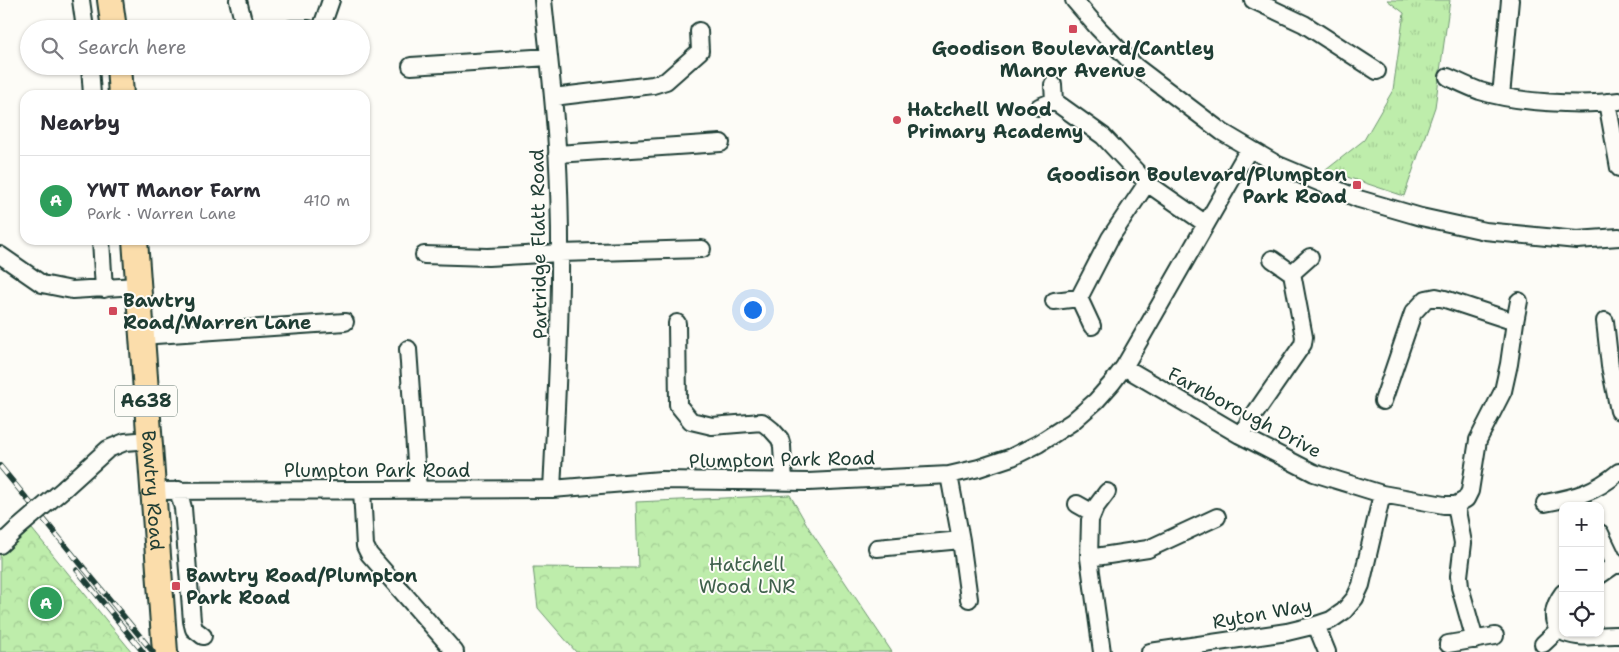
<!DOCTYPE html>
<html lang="en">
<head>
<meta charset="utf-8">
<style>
  :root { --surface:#fff; --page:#f2f2f3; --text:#2b2b33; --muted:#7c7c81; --line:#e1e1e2; --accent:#b45309 }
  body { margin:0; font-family:"Shantell Sans",sans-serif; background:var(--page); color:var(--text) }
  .controls { position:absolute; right:15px; bottom:15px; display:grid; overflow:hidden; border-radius:10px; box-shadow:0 1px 4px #0004 }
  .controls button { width:45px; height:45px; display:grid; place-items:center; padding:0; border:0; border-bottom:1px solid var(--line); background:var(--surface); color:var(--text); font:25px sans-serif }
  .you { position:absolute; left:752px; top:309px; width:18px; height:18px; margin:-12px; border:4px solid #fff; border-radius:50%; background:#1a73e8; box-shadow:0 0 0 8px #1a73e833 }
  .badge { display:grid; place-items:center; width:32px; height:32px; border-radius:50%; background:var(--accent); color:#fff; font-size:16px; font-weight:700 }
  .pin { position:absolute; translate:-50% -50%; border:2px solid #fff; box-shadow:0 1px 5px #0006 }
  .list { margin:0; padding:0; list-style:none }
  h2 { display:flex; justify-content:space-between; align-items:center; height:65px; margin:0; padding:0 20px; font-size:21px }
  h2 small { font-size:16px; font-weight:400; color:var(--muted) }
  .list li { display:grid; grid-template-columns:32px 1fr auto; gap:15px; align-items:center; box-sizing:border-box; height:90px; padding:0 20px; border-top:1px solid var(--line) }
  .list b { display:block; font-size:19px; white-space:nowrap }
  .list p { margin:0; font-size:16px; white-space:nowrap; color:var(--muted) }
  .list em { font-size:16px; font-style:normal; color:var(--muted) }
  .icon { flex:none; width:28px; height:28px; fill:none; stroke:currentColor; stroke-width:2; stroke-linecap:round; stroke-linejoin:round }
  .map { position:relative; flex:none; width:1619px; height:652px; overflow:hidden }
  .search { position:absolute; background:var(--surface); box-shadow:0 1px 4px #0004; left:20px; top:20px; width:350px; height:55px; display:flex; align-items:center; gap:12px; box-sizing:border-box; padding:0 18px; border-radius:28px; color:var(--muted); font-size:19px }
  .panel { position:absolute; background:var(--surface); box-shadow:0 1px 4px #0004; left:20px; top:90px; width:350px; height:155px; border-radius:15px }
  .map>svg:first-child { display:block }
  .grass { fill:url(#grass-tufts); stroke:#6e9570 }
  .park { fill:url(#park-crowns); stroke:#6e9570 }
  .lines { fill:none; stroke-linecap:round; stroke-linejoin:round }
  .minor-casing { stroke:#1f3d34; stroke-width:20 }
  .highway-casing { stroke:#1f3d34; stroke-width:28 }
  .minor { stroke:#fdfcf7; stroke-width:16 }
  .highway { stroke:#fbddab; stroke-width:24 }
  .rail-casing { stroke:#1f3d34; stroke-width:5.5 }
  .rail { stroke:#fdfcf7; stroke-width:4; stroke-dasharray:11; stroke-linecap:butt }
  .minor-bridge-casing { stroke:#1f3d34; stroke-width:20; stroke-linecap:butt }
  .minor-bridge { stroke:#fdfcf7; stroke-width:16 }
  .poi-dot { fill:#d1495b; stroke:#fdfcf7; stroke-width:2 }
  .labels { text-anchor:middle; stroke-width:4; stroke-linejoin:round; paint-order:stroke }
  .shield { fill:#fdfcf7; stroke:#62766e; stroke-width:1 }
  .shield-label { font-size:18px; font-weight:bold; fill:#1f3d34 }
  .poi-label { font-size:19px; font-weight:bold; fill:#1f3d34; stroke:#fdfcf7; text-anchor:start }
  .street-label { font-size:19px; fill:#1f3d34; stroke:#fdfcf7 }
  .park-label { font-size:19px; fill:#3f604c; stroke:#fdfcf7 }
</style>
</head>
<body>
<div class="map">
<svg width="1619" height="652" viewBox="0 0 1619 652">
  <defs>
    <pattern id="grass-tufts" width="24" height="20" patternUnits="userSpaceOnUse" patternTransform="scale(1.25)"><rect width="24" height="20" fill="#beedab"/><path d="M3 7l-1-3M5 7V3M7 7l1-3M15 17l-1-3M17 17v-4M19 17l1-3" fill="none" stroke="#a3cc94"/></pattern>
    <pattern id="park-crowns" width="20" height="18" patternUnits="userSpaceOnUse" patternTransform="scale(1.25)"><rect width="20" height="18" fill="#beedab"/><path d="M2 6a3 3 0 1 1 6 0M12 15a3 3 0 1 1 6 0" fill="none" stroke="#a3cc94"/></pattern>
  </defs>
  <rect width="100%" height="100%" fill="#fdfcf7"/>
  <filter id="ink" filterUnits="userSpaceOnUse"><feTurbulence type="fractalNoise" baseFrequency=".02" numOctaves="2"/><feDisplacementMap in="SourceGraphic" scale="10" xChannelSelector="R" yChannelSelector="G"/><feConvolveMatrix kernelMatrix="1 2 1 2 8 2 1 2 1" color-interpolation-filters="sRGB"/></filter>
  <g filter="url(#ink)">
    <path class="grass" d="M1387,0H1450L1435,107L1404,196L1326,170L1364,140L1393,90L1404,13Z"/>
    <path class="park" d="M790,495L810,530L892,652H576L538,608L533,567L638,568L636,502Z
      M32,529L132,652H0V555Z"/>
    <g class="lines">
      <defs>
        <path id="minor" d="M81,0L85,29
          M238,0L245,29
          M543,0C548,49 554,98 557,147C564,261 558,375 552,489
          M1074,0L1098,28L1135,66L1222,132L1278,165L1359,199L1421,217L1485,231L1577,240L1619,237
          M1253,0L1304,24L1377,71
          M291,29H309
          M321,29L331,0
          M90,66L92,95
          M411,66L549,57
          M1448,77C1459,82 1469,87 1480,91C1518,103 1580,106 1619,101
          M1501,96L1510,0
          M553,97L653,85L666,81L700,51L699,31
          M1054,101L1103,136L1147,183L1206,224
          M1607,102L1619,168
          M1039,107L1054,101L1053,85
          M557,154L721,143
          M101,240L104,289
          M0,255L42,284L72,290L137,286
          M424,255L488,257L560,253L702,249
          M1272,259L1292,273L1310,257
          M1079,298L1110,238L1147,183
          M1054,301L1079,298L1092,326
          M1605,321L1610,366L1619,411
          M1515,322L1519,301
          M677,323L678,405L691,421L712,426L762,422L772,430L780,439L782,446L784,482
          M141,336L345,322
          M408,349L418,490
          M1124,367L1240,435L1314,473L1382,494L1444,505H1456L1466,499L1470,491L1478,440L1503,391L1509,364L1515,322L1445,299L1436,297L1426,299L1413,313L1383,401
          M1240,435L1303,344L1304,337L1292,273
          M949,475L961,540L969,599
          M65,488L108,449L125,442L150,440
          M178,490L183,508L192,621L194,629L203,636
          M362,490L365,546L369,554L455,652
          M152,491L552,489L661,480L808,482L949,475L979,468L1012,457L1038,444L1072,422L1096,401L1112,383L1124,367L1142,336L1249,149
          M1545,503C1576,497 1594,493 1619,472
          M1077,504L1093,513
          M1456,505L1463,543L1459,576L1460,587L1475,640
          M1600,533L1612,558L1619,565
          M0,545L18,528
          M877,548L961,540
          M1089,558L1148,549L1217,517
          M1600,575L1616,564
          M1563,593C1554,605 1548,622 1563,632
          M1316,625L1327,652
          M1565,633C1583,640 1600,634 1619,635
          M1448,644L1495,636
          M1543,644L1559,629
          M1102,652L1089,558L1090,520L1095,508L1107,492
          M1150,652L1287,632L1316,625L1331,620L1344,611L1355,598L1361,585L1382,494"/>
        <g id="highway">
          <path d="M110,0L114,29"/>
          <path d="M119,66L121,95"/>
          <path id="s1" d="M135,240L165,652"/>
        </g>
      </defs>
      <use href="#minor" class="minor-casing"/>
      <use href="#highway" class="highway-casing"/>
      <use href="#minor" class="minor"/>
      <use href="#highway" class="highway"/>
      <defs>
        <path id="rail" d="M0,466L153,652
          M77,570L143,652"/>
      </defs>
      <use href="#rail" class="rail-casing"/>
      <use href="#rail" class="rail"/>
      <defs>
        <path id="minor-bridge" d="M18,528L65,488"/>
      </defs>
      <use href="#minor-bridge" class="minor-bridge-casing"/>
      <use href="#minor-bridge" class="minor-bridge"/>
    </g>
  </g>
  <g class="poi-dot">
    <rect x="1068" y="24" width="10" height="10" rx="2.5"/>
    <circle cx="897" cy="120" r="5"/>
    <rect x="1352" y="180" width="10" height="10" rx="2.5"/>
    <rect x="108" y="306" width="10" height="10" rx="2.5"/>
    <rect x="171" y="581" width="10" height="10" rx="2.5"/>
  </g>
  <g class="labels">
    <rect class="shield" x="115" y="385.5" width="62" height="31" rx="4"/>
    <g class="shield-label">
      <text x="146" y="407">A638</text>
    </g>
    <g class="poi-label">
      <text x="1073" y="55" text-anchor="middle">Goodison Boulevard/Cantley<tspan x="1073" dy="22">Manor Avenue</tspan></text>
      <text x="907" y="116">Hatchell Wood<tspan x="907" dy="22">Primary Academy</tspan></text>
      <text x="1347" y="181" text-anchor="end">Goodison Boulevard/Plumpton<tspan x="1347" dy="22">Park Road</tspan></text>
      <text x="123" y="307">Bawtry<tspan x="123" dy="22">Road/Warren Lane</tspan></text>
      <text x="186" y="582">Bawtry Road/Plumpton<tspan x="186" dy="22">Park Road</tspan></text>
    </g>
    <g class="street-label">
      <text transform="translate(538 244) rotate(-91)" y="7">Partridge Flatt Road</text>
      <text transform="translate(1245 412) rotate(28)" y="7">Farnborough Drive</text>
      <text transform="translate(782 459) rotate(-1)" y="7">Plumpton Park Road</text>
      <text x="377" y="477">Plumpton Park Road</text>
      <text dy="7" stroke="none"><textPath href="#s1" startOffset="251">Bawtry Road</textPath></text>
      <text transform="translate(1262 613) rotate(-10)" y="7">Ryton Way</text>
    </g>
    <g class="park-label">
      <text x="747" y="571">Hatchell<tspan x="747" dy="22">Wood LNR</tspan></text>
    </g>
  </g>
</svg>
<div class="controls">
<button>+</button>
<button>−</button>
<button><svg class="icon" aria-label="locate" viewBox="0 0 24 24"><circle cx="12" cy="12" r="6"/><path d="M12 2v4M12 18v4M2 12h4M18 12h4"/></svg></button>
</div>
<div class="you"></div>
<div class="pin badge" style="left:46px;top:603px;background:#2e9e5b">A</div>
<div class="search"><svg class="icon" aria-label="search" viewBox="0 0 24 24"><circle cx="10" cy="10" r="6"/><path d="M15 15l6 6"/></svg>Search here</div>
<section class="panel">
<h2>Nearby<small></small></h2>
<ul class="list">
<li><span class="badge" style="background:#2e9e5b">A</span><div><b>YWT Manor Farm</b><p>Park · Warren Lane</p></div><em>410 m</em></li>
</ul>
</section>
</div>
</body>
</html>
